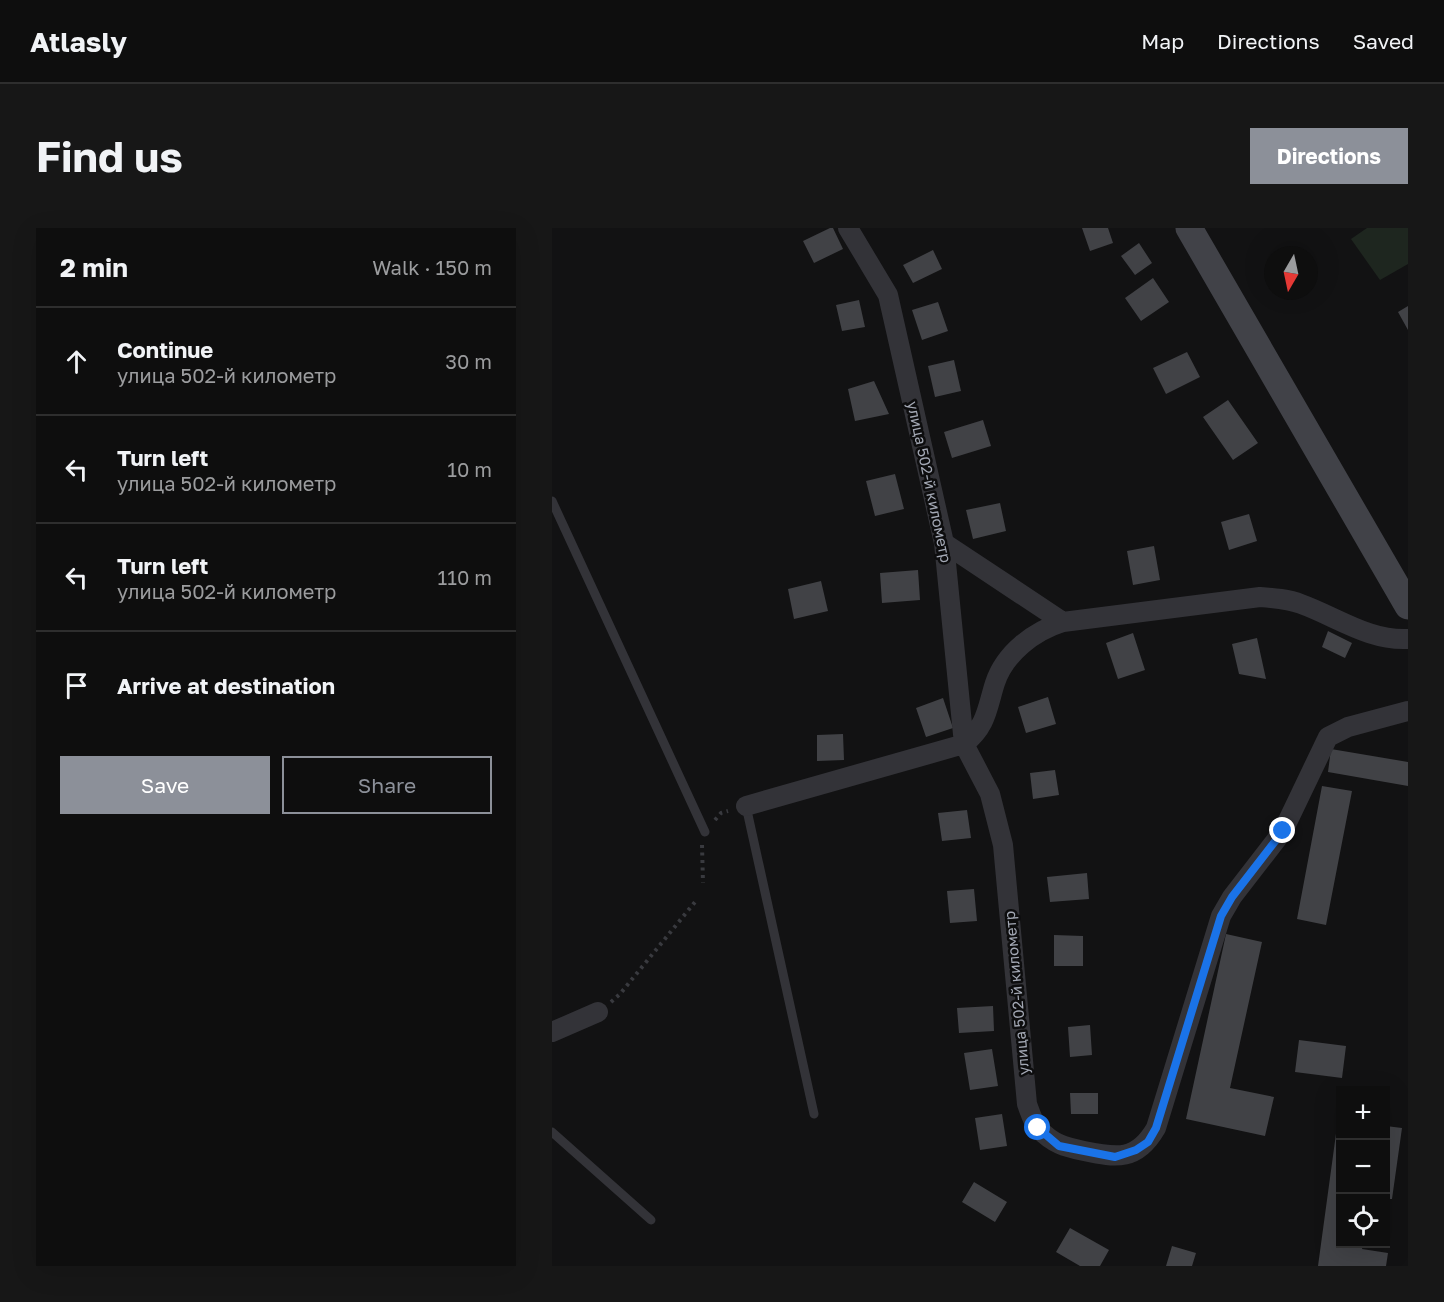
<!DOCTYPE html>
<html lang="en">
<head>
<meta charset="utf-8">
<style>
  :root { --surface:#0e0e0e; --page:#171717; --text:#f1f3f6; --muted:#9b9c9e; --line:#2e2e2e; --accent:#8c9099 }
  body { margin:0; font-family:"Golos Text",sans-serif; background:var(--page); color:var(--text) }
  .controls { position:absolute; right:18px; bottom:18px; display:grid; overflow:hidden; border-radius:0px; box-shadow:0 6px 24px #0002 }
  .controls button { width:54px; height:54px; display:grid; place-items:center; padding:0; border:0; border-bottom:2px solid var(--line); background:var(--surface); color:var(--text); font:30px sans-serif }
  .compass { position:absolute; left:712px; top:18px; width:54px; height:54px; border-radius:50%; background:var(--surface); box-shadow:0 6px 24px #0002; rotate:189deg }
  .stop { position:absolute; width:18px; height:18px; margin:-14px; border:4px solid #1a73e8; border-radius:50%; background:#fff }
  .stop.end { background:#1a73e8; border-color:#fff; box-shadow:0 2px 6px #0008 }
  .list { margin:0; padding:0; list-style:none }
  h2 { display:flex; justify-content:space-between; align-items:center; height:78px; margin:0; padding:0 24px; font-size:26px }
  h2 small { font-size:20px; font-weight:400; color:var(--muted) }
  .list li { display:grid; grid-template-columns:39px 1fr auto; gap:18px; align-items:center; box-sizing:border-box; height:108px; padding:0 24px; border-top:2px solid var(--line) }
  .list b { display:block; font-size:22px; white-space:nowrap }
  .list p { margin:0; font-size:20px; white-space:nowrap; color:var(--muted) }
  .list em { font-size:20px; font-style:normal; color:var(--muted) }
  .actions { display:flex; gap:12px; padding:18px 24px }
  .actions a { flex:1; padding:14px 0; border:2px solid var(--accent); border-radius:0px; text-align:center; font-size:21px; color:var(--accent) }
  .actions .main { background:var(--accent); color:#fff }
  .icon { flex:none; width:33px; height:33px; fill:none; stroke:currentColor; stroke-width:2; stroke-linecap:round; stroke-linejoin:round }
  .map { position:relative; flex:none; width:856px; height:1038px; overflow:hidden; border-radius:0px }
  header { display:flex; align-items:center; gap:36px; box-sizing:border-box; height:84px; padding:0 30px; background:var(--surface); border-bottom:2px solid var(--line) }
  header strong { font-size:28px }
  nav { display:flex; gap:33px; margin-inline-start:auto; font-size:21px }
  .intro { display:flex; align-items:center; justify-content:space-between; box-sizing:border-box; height:144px; padding:0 36px }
  h1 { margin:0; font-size:42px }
  .button { padding:15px 27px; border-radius:0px; background:var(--accent); color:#fff; font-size:21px; font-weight:700 }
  main { display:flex; gap:36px; padding:0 36px }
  aside { flex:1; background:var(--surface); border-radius:0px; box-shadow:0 6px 24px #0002 }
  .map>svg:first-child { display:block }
  .green { fill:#1e261f }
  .building { fill:#414246 }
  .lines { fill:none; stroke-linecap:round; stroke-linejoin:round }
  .path { stroke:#393a3f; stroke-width:4; stroke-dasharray:3 4.5; stroke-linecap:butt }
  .lane { stroke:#333338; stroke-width:9 }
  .street { stroke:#333338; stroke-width:20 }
  .secondary { stroke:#414248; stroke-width:27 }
  .route { stroke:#1a73e8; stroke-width:8 }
  .labels { text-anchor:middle; stroke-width:5; stroke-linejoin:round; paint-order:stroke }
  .street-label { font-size:15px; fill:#a3a8b4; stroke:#0d0d0e }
</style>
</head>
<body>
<header>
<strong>Atlasly</strong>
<nav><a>Map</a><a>Directions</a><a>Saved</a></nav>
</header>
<div class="intro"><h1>Find us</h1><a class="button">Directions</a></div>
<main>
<aside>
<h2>2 min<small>Walk · 150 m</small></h2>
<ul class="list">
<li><svg class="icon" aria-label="ahead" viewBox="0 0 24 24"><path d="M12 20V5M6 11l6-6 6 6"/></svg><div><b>Continue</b><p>улица 502-й километр</p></div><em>30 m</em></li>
<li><svg class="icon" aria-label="left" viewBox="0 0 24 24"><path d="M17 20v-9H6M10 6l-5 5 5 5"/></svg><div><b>Turn left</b><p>улица 502-й километр</p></div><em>10 m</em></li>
<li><svg class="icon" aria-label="left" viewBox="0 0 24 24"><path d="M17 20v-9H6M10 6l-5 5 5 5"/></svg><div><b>Turn left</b><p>улица 502-й километр</p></div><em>110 m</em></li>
<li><svg class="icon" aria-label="arrive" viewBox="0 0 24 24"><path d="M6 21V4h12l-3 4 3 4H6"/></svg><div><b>Arrive at destination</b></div></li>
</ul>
<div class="actions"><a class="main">Save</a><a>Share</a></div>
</aside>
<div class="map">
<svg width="856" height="1038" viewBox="0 0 856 1038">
  <rect width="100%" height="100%" fill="#121213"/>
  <path class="green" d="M815,0H856V36L828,52L799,11Z"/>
  <path class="building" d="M278,0H281L291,21L262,35L251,13Z
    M530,0H556L561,15L538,23Z
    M587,15L600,35L583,47L569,28Z
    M381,22L390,41L361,55L351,37Z
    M601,50L617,74L589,93L573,70Z
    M307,72L313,99L290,103L284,77Z
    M386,74L396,103L370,112L360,82Z
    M856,78V102L846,84Z
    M635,124L648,149L614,166L601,140Z
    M402,132L409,163L383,169L376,138Z
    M322,153L337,186L303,193L296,161Z
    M676,172L706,215L681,232L651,189Z
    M431,192L439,218L400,230L392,204Z
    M343,246L352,281L323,288L314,253Z
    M448,275L454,303L421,311L414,282Z
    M697,286L705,313L677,322L669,294Z
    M602,318L608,352L581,357L575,323Z
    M366,342L368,372L330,375L328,345Z
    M269,353L276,383L242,391L236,361Z
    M776,403L800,415L793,430L770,419Z
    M581,405L593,442L566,451L554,415Z
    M705,410L714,451L687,446L680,416Z
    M496,469L504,496L474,505L466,479Z
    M391,470L401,500L374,509L364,480Z
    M291,506L292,532L265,533V507Z
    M779,521L856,534V558L776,544Z
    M503,542L507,567L481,571L478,545Z
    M770,558L800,563L774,697L745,691Z
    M415,582L419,610L390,613L386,585Z
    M535,645L537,671L498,674L495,649Z
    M422,661L425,693L398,695L395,663Z
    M674,706L710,714L678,860L722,869L713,908L634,891Z
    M502,707L531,708V738H502Z
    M441,778L442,803L407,805L405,780Z
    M538,797L540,827L518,829L516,799Z
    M747,812L794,818L790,850L743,844Z
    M440,821L446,858L418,862L412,825Z
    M518,865H546V886H519Z
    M450,886L455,918L428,922L423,890Z
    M786,891L788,892V1016H811L810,1021L836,1025L834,1038H766Z
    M834,898L850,900L840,971H834Z
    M422,954L455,974L443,994L410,974Z
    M518,1000L557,1022L548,1038H528L504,1024Z
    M620,1018L644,1025L640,1038H614Z"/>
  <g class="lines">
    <path class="path" d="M163,592L169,585L176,583
      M150,617L151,655
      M59,774L68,766L143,674"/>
    <path class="lane" d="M0,273L153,604
      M194,578L262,886
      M0,904L99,992"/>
    <path class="street" d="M296,0L336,67L392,315L412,516L438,566L451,617L475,876C478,884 481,895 487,901C501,916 513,919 532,923C565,930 585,933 604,900L669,688L680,669L731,603L776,509L796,499L856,483
      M392,315L511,394
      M194,578L412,516C435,498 435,480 443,455C453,425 482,403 511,394L708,369C722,370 736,371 749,376C785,389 817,413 856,411
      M0,804L46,784"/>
    <path class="secondary" d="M637,0L856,378"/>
  </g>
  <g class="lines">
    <path class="route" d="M486,900L507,918L563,929L584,922L596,914L604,900L669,688L680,669L731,603"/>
  </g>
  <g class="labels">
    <g class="street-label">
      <text transform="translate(377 254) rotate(78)" y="5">улица 502-й километр</text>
      <text transform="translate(465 765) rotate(-95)" y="5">улица 502-й километр</text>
    </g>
  </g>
</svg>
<div class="controls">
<button>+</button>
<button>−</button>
<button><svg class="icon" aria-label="locate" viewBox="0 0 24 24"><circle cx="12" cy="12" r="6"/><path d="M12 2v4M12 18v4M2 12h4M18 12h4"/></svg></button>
</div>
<svg class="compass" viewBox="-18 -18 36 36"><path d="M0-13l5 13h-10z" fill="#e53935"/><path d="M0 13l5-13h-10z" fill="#9b9c9e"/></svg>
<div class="stop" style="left:486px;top:900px"></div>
<div class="stop end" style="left:731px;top:603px"></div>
</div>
</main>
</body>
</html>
